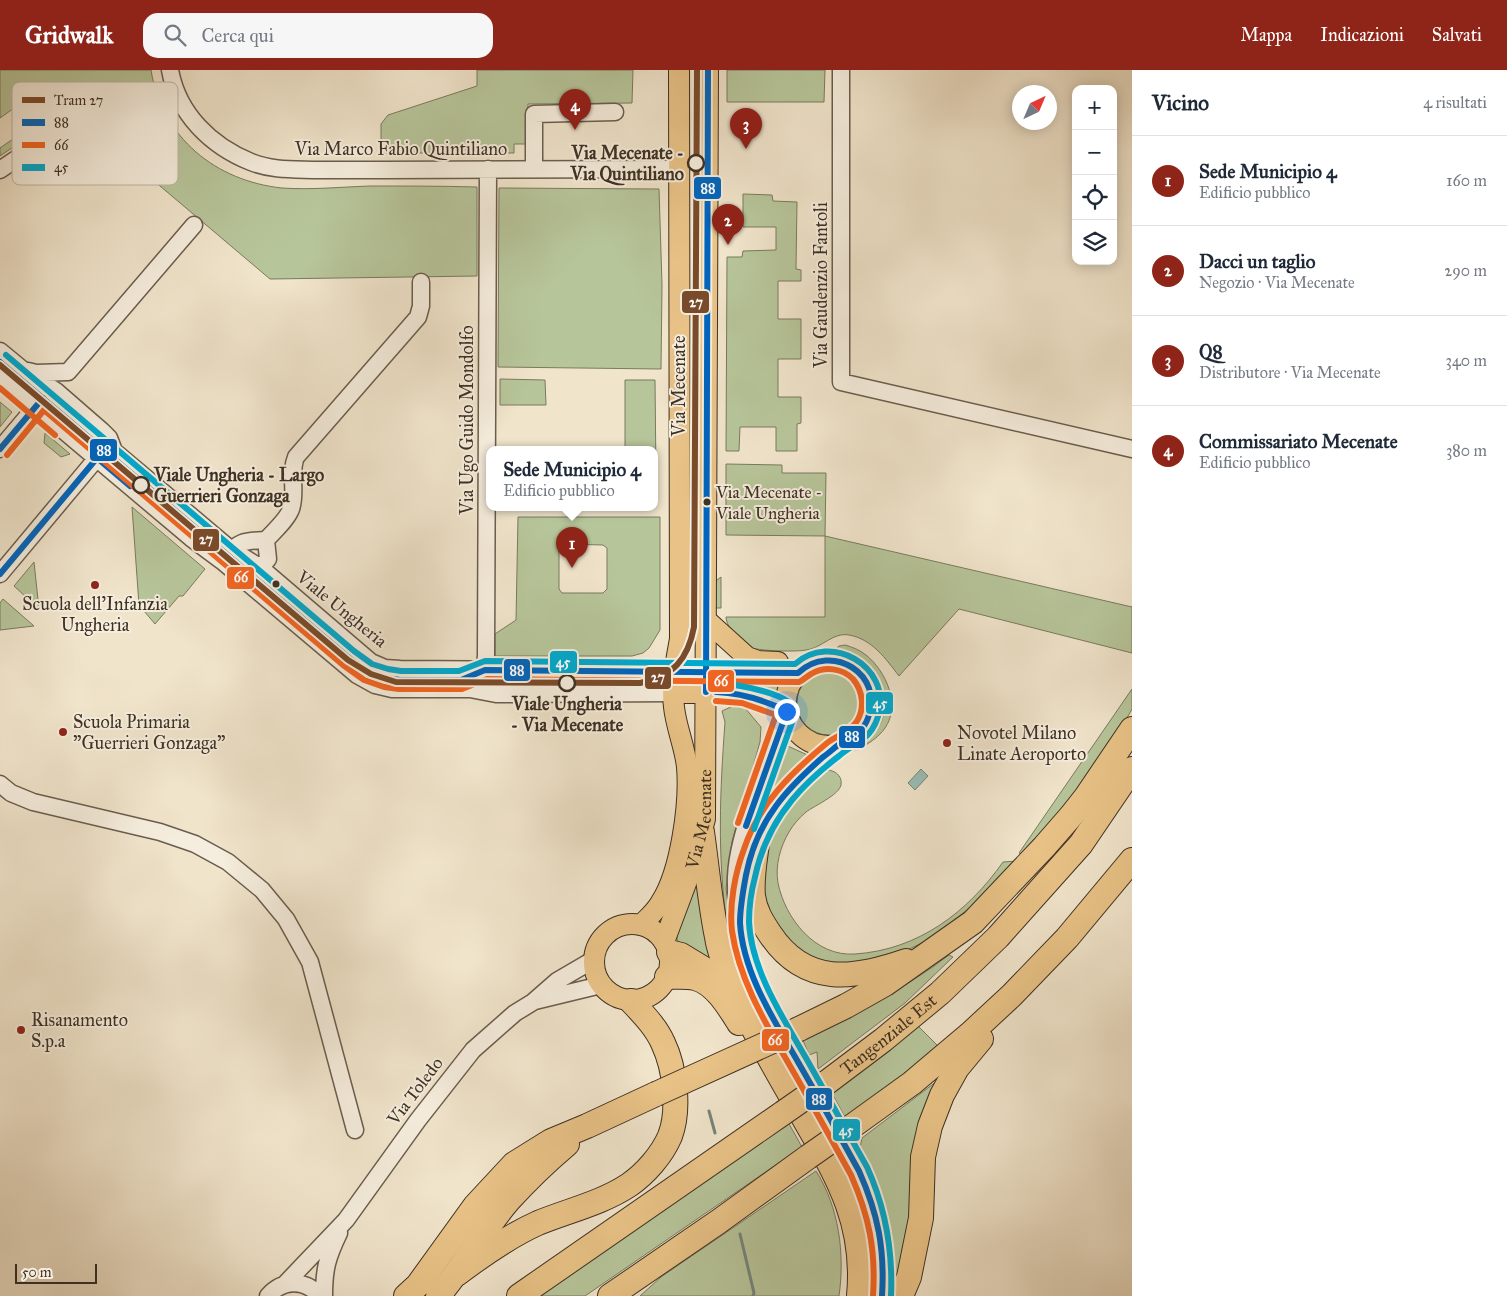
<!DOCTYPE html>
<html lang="it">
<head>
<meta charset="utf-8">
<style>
  :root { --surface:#fff; --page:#f6f6f7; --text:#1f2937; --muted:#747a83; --line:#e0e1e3; --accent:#8f2418 }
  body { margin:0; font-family:"IM FELL Great Primer",serif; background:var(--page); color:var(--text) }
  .controls { position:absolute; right:15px; top:15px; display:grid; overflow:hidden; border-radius:10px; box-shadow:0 2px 12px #0003 }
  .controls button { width:45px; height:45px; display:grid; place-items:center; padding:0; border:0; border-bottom:1px solid var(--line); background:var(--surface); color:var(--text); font:25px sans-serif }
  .compass { position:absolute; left:1012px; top:15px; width:45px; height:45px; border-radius:50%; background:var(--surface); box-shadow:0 2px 12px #0003; rotate:44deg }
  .scale { position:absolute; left:15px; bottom:12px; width:82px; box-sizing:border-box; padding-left:5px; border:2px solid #3e3023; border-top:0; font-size:14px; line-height:18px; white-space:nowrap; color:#3e3023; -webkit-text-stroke:4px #f5eddd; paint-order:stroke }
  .you { position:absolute; left:786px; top:641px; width:18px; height:18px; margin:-12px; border:4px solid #fff; border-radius:50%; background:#1a73e8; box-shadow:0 0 0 8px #1a73e833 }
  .badge { display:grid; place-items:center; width:32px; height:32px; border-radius:50%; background:var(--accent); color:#fff; font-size:16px; font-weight:700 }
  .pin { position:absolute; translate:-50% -41px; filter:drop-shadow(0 1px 2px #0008) }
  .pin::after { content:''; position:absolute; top:26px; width:18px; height:15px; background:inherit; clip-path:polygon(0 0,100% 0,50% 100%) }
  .popup { position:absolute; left:486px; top:376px; width:172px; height:65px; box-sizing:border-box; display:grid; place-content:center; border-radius:10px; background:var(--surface); filter:drop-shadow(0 1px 4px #0005); font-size:16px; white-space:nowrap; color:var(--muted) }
  .popup b { font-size:19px; color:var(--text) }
  .popup::after { content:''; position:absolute; left:50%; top:100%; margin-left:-10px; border:10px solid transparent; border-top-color:var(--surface) }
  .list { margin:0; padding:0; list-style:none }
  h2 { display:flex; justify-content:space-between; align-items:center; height:65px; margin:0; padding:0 20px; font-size:21px }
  h2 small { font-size:16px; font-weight:400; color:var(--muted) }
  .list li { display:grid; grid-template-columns:32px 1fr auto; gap:15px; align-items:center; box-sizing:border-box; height:90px; padding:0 20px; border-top:1px solid var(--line) }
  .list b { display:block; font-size:19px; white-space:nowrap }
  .list p { margin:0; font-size:16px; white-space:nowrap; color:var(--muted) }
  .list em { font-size:16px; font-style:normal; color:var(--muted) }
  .icon { flex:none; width:28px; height:28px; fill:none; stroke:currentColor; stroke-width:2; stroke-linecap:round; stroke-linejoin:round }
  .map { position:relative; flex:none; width:1132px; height:1226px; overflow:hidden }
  header { display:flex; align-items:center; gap:30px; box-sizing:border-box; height:70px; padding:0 25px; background:var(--accent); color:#fff }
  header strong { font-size:24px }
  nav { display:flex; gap:28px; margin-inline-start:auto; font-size:18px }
  .search { width:350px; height:45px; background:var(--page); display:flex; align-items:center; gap:12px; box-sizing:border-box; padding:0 18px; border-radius:15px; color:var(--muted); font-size:19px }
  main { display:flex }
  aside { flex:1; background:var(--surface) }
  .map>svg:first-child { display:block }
  .green { fill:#b7c59a; stroke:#7a7a5e; fill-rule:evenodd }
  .water { fill:#9abeb8; stroke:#75857c }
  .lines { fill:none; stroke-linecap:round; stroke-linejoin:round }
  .stream { stroke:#75857c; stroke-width:3 }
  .minor-casing { stroke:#6a5d4d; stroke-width:19 }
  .major-casing { stroke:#3e3023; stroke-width:22 }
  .highway-casing { stroke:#3e3023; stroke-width:26 }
  .minor { stroke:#f5eddd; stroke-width:16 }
  .major { stroke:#e8c286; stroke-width:20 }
  .highway { stroke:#e8c286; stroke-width:24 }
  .highway-bridge-casing { stroke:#3e3023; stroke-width:26; stroke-linecap:butt }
  .highway-bridge { stroke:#e8c286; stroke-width:24 }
  .bus-1-casing { stroke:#f5eddd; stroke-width:10 }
  .bus-2-casing { stroke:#f5eddd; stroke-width:10 }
  .bus-3-casing { stroke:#f5eddd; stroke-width:10 }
  .bus-1 { stroke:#0065bd; stroke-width:6 }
  .bus-2 { stroke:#f26522; stroke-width:6 }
  .bus-3 { stroke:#00a9ce; stroke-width:6 }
  .tram-1-casing { stroke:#f5eddd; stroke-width:10 }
  .tram-1 { stroke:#7a4b2a; stroke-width:6 }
  .stop-dot { fill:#f5eddd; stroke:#3e3023; stroke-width:2.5 }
  .bus-dot { fill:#3e3023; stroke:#f5eddd; stroke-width:2 }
  .poi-dot { fill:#8f2418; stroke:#f5eddd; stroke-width:2 }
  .labels { text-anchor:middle; stroke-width:4; stroke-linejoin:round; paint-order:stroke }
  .bus-label { font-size:17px; fill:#3e3023; stroke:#f5eddd; text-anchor:start }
  .street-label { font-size:18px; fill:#3e3023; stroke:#f5eddd }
  .stop-label { font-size:18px; font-weight:bold; fill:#3e3023; stroke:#f5eddd; text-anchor:end }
  .poi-label { font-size:18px; fill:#3e3023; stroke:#f5eddd; text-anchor:start }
  .key { fill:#f5eddd; stroke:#beb4a5; stroke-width:1 }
  .key-label { font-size:14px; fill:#3e3023 }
  .line-badge { stroke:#f5eddd; stroke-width:2 }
  .badge-label { font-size:14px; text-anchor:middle; font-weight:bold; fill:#fff }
</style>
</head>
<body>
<header>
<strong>Gridwalk</strong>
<div class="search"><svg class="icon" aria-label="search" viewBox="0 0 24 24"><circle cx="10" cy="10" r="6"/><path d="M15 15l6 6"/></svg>Cerca qui</div>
<nav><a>Mappa</a><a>Indicazioni</a><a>Salvati</a></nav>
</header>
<main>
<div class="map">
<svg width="1132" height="1226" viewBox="0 0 1132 1226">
  <rect width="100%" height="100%" fill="#f0e4cb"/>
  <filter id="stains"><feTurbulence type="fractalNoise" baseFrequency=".004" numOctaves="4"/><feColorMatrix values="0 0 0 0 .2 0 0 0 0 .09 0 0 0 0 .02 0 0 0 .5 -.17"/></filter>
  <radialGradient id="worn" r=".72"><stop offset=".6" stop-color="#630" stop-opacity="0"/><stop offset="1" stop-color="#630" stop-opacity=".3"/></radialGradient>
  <path class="green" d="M0,0H151C162,68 216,111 282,118C311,120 341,117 370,116C406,116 442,116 477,117V206L270,209L69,39L0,86V78L56,39L46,25L42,28L37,22L0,48Z
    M477,0H633L632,33L528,34L527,74H514V83H381V54L388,45L477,16Z
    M727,0H825L824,32H727Z
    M499,118L659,119L662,215L661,299L498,297Z
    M743,124L772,125L773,131L797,132L796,199L801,200V211H778V249H801V289H778V327H801V353L797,354V381H776V357H740L739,381H726L727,187H742L743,181L776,180V157H743Z
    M500,309L545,310L546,335H500Z
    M625,310H655L656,407H655L654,379H625Z
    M0,332L12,342L0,357Z
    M45,363L70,384L61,387L44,373Z
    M726,394L782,395V403H826L825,466L1132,537V583L959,539L899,606C886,589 872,569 849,565C833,562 822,578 806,580C796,582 762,581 752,578C742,575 726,557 726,547H825V466L726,465Z
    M132,437L205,499L183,526H179L155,554L139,535Z
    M518,447H660V560L649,578L643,583L632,586H495V564L516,550ZM563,474L603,475L607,478V519L603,523H562L559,519V478Z
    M34,492L39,539L14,516Z
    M721,507V538H714L713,513Z
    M3,529L34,556L0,560V533Z
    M845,575C852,577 860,580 866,585C886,601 901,635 885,658C878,668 868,674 857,680L856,678C866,671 878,662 882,650C890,628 874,597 853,587C846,584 838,584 831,583L839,576Z
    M797 633a32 32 0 1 1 64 0a32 32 0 1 1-64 0Z
    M725,612H780L783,614V617L778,631L725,616Z
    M1132,619V639L1123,655L1091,701L1061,741L1022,784L1019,783Z
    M733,636L745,638L761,657L760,672L732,772L726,818L730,853L727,854C717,786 720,720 725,652L722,641Z
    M781,673L812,687L792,701L775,719L771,720L768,716Z
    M824,700C833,699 843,705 841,715C839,725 814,736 806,742C799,748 793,755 789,762C780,777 775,796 778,813C785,848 815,887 855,884C918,880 968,842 1003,792L1017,791L994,818L932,868L893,887L866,895L816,892L790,876L761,836L767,767L785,734Z
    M699,785L719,901L683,881L677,869L678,855Z
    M949,885L953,887L905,933L818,999L817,982L809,985L802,968C852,943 904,920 949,885Z
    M918,956L938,976L886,1018L845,1047L831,1022Z
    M941,1008L900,1214L895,1210L893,1207L890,1166L874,1114L860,1078L862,1068Z
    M788,1052L802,1077L585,1226H540Z
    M816,1101C839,1137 845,1184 839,1226H640L661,1207Z"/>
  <path class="water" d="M921,699L928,706L915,720L908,713Z"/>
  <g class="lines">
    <path class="stream" d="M709,1041L715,1063
      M740,1164L754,1223L753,1226"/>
    <defs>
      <path id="minor" d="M170,0C178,44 211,76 251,92C273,101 296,99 319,100C340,100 362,100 384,100C482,100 581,99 680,99
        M841,0V312L1132,379
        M534,99V44L615,42
        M0,100L75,49
        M0,281L23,300L56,321L102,361L109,368L114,381L229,478L261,498L371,592L385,598L400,599L674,601
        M28,301L36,303L68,302
        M68,302L194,155
        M0,307L191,468L222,491L357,605L375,615L392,619H470L496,624L674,623
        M0,379L43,328
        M225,487C240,470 245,471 266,470
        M0,504L97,388
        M254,506L268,489L266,470C274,461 287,450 291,439C297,422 289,404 296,387L418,247L421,236V212
        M482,609L485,600L486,585L488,99
        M787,641C775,670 765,700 754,730C746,755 737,781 736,807C734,878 768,939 801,998C821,1033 840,1067 859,1101C879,1144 886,1178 882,1226
        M0,714L11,723L33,732L160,762L195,774L228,792L262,820L286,849L310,892L355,1060
        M535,931L601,915
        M285,1214L346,1150L418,1050L473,980L515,943L533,932L557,911L593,890
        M268,1226C283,1209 305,1209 320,1226
        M324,1226C324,1199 327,1188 339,1163"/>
      <g id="major">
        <path d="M705,549L747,587L758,591L778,592"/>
        <circle cx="829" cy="633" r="43"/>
        <path d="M674,601L798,603"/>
        <path d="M674,623H738L759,627L787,641"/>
        <path d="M758,765L768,746L782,726L839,674"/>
        <circle cx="632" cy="892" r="38"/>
        <path d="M641,855C648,848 656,841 661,832C681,801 690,733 687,697C685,677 676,657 674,637C671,615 676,591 680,569L679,0"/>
        <path id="s1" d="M664,872L691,800L705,749L708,0"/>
      </g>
      <g id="highway">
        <path d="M702,762C707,797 710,833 717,867C719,883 732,914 738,928C757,968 780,1007 802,1045C837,1106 866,1152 859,1226"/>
        <path d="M758,765C756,785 751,806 753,826C755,841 762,852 770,864C805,917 854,909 906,891"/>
        <path d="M669,882L681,885L719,908"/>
        <path d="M667,907C676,907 687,906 695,908C715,913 729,937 739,953"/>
        <path d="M799,959L846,936L885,914L973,852L1044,777L1071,746L1086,727L1132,659"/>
        <path id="s2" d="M826,1013L883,970L940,923L998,867L1081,774L1132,699"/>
        <path d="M851,1057L912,1013L970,964L1012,925L1067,868L1132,790"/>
        <path d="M457,1204C482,1185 509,1166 538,1153C567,1141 602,1133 629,1115C645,1104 662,1085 670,1066C680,1040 675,998 663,973C656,957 643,944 631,931"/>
        <path d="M406,1226L418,1215L475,1136L514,1094L551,1071L587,1056L656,1024"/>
        <path d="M438,1226C464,1196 483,1160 509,1130C527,1110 547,1091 567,1074"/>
        <path d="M519,1226L783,1043"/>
        <path d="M610,1226L718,1152L808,1087"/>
        <path d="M901,1226L909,1207L921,1148L923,1087L930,1056L942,1025L957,998L981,969"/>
      </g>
    </defs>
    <use href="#minor" class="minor-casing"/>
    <use href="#major" class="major-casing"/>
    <use href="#highway" class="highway-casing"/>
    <use href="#minor" class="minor"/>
    <use href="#major" class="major"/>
    <use href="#highway" class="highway"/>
    <defs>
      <path id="highway-bridge" d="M656,1024L799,959
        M783,1043L826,1013
        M808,1087L851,1057"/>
    </defs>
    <use href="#highway-bridge" class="highway-bridge-casing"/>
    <use href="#highway-bridge" class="highway-bridge"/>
    <defs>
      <path id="bus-1" d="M0,292L349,588L368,602L386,608L400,610H461L485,600L798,603C832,571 885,605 868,648C863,662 853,666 841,673C835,677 829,683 823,687C806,702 789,718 776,736C761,756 751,780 746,805C743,821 740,837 740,853C743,903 774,950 798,992C819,1028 839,1065 859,1101C878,1144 885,1179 882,1226
        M0,379L43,328
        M0,504L97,388L130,416
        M706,622L708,0
        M716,622C742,623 764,630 787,641L746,756"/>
      <path id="bus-2" d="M0,318L55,365
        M7,385L44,340L343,595L364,610L384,617L399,619H462L487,609L799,612C804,610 807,606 811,604C825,596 842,598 853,609C863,621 865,638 857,651C851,661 836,666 827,673C791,703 759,734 744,779C735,803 729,835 732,861C739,910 766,954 790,996C811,1032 831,1069 851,1105C869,1146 876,1180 873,1226
        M716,631L742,633L776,645L738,753"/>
      <path id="bus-3" d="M6,285L354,581L372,594L388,599L401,601H459L485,591L795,594C831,562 890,596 879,643C872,670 857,671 839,686C822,699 806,713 792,730C773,753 761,778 755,807C751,822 749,837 749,852C751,899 783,948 806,988C826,1024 846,1060 867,1097C886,1139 893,1180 891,1226
        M716,613C732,614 798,623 795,644L754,759"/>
    </defs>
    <use href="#bus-1" class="bus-1-casing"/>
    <use href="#bus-2" class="bus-2-casing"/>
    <use href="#bus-3" class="bus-3-casing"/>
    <use href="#bus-1" class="bus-1"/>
    <use href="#bus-2" class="bus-2"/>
    <use href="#bus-3" class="bus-3"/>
    <defs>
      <path id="tram-1" d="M0,295L348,590L371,604L396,612L640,613C673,607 688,589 694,557L697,0"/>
    </defs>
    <use href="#tram-1" class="tram-1-casing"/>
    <use href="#tram-1" class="tram-1"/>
  </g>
  <g class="stop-dot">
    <circle cx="696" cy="93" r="8"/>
    <circle cx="141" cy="415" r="8"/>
    <circle cx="567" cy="613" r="8"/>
  </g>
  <g class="bus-dot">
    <circle cx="707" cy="432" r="4.5"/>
    <circle cx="276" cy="514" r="4.5"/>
  </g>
  <g class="poi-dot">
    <circle cx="95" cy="515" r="5"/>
    <circle cx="63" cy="662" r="5"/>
    <circle cx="947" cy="673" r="5"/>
    <circle cx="21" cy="960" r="5"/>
  </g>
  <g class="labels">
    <g class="bus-label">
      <text x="716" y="428">Via Mecenate -<tspan x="716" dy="21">Viale Ungheria</tspan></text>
    </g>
    <g class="street-label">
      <text x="401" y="85">Via Marco Fabio Quintiliano</text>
      <text transform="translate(821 215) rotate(-90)" y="6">Via Gaudenzio Fantoli</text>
      <text transform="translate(679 316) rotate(-90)" y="6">Via Mecenate</text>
      <text transform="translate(467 350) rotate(-90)" y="6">Via Ugo Guido Mondolfo</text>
      <text transform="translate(342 539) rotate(39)" y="6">Viale Ungheria</text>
      <text dy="6" stroke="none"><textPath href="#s1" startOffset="129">Via Mecenate</textPath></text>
      <text dy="6" stroke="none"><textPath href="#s2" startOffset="79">Tangenziale Est</textPath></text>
      <text transform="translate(415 1021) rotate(-53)" y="6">Via Toledo</text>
    </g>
    <g class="stop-label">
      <text x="684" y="89">Via Mecenate -<tspan x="684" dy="21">Via Quintiliano</tspan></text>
      <text x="154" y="411" text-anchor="start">Viale Ungheria - Largo<tspan x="154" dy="21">Guerrieri Gonzaga</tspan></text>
      <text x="567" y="640" text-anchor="middle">Viale Ungheria<tspan x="567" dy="21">- Via Mecenate</tspan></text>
    </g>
    <g class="poi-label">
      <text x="95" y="540" text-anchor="middle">Scuola dell'Infanzia<tspan x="95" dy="21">Ungheria</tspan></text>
      <text x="73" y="658">Scuola Primaria<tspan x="73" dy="21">"Guerrieri Gonzaga"</tspan></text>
      <text x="957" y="669">Novotel Milano<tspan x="957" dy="21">Linate Aeroporto</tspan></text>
      <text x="31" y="956">Risanamento<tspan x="31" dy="21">S.p.a</tspan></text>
    </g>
  </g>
  <rect x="12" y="12" width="166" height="103" rx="8" class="key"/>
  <rect x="22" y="27" width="23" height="6" fill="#7a4b2a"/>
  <rect x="22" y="49" width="23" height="7" fill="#0065bd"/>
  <rect x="22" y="72" width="23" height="6" fill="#f26522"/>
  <rect x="22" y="94" width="23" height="7" fill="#00a9ce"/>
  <g class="key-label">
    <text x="54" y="35">Tram 27</text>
    <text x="54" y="57">88</text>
    <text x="54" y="80">66</text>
    <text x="54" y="102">45</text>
  </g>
  <g class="line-badge">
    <rect x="693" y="106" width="29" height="24" rx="5" fill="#0065bd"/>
    <rect x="681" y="220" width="29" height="24" rx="5" fill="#7a4b2a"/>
    <rect x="89" y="368" width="29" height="24" rx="5" fill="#0065bd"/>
    <rect x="192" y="458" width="28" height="24" rx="5" fill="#7a4b2a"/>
    <rect x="226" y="496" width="29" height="24" rx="5" fill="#f26522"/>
    <rect x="549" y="580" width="29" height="24" rx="5" fill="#00a9ce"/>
    <rect x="503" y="588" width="28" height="24" rx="5" fill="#0065bd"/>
    <rect x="644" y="596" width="28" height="24" rx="5" fill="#7a4b2a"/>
    <rect x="707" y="599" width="28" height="24" rx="5" fill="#f26522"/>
    <rect x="865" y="621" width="29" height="24" rx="5" fill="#00a9ce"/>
    <rect x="838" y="655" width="28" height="24" rx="5" fill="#0065bd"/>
    <rect x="761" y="958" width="29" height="24" rx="5" fill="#f26522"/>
    <rect x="805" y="1017" width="28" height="24" rx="5" fill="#0065bd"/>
    <rect x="832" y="1048" width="29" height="24" rx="5" fill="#00a9ce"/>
  </g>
  <g class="badge-label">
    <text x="708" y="123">88</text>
    <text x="696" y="237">27</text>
    <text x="104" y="385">88</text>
    <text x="206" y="474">27</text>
    <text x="241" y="512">66</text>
    <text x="563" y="597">45</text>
    <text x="517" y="605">88</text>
    <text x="658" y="612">27</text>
    <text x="721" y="616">66</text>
    <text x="880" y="638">45</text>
    <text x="852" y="671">88</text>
    <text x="775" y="975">66</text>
    <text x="819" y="1034">88</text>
    <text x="846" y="1065">45</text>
  </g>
  <rect width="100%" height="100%" filter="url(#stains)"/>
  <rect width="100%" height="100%" fill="url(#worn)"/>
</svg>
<div class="controls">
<button>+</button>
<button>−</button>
<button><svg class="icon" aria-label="locate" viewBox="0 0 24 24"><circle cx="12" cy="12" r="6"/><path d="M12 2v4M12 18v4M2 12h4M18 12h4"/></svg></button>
<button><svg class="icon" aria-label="layers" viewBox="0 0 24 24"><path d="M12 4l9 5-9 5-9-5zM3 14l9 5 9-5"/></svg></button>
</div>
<svg class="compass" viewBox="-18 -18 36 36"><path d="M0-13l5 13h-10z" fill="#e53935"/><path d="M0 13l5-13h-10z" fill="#747a83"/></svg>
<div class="scale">50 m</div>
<div class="you"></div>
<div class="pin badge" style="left:572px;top:498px">1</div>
<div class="popup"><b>Sede Municipio 4</b>Edificio pubblico</div>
<div class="pin badge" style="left:728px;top:175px">2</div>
<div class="pin badge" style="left:746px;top:79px">3</div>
<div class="pin badge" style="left:575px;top:60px">4</div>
</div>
<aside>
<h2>Vicino<small>4 risultati</small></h2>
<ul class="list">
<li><span class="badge">1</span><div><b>Sede Municipio 4</b><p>Edificio pubblico</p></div><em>160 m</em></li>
<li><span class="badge">2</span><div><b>Dacci un taglio</b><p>Negozio · Via Mecenate</p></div><em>290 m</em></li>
<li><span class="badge">3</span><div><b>Q8</b><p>Distributore · Via Mecenate</p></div><em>340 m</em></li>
<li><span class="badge">4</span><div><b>Commissariato Mecenate</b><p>Edificio pubblico</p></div><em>380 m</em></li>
</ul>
</aside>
</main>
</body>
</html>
